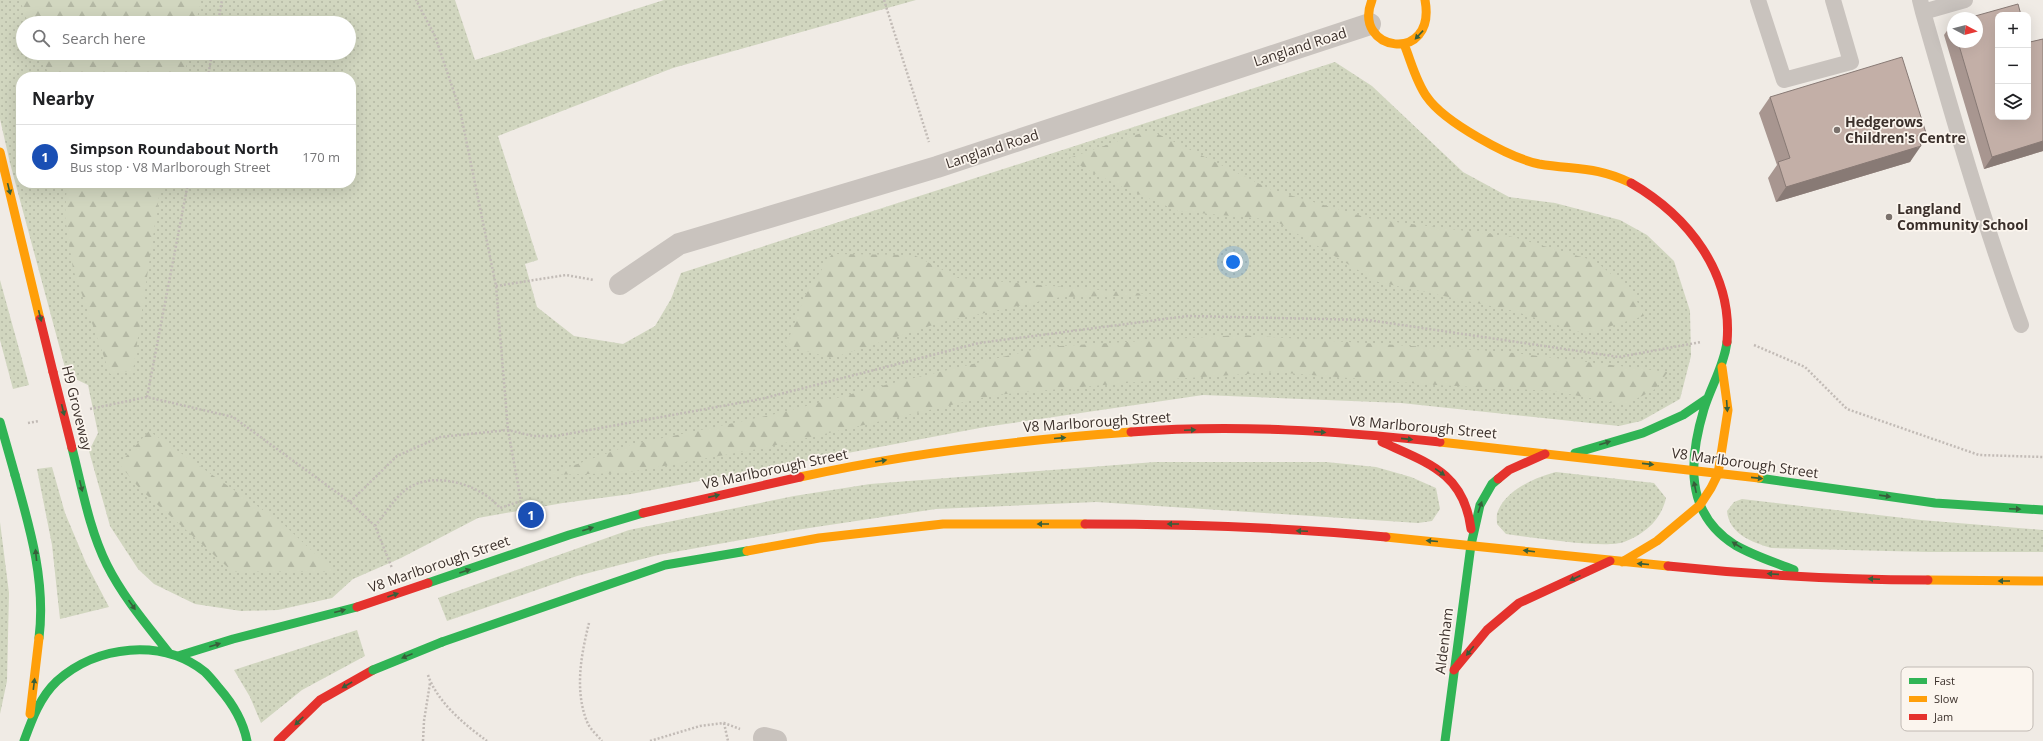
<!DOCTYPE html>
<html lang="en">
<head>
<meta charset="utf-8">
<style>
  :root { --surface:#fff; --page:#f2f2f2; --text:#202124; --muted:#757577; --line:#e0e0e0; --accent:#7a716c }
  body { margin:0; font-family:"Open Sans",sans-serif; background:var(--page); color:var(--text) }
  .controls { position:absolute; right:12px; top:12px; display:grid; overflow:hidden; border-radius:8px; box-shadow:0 4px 16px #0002 }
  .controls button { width:36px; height:36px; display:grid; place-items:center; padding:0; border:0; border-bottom:1px solid var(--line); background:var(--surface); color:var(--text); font:20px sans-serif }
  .compass { position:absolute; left:1947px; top:12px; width:36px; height:36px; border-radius:50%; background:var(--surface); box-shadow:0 4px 16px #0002; rotate:97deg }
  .you { position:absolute; left:1233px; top:262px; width:14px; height:14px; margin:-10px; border:3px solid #fff; border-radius:50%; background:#1a73e8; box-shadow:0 0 0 6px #1a73e833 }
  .badge { display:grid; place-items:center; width:26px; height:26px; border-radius:50%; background:var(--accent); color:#fff; font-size:13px; font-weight:700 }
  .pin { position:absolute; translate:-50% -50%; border:2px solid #fff; box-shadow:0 1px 4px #0006 }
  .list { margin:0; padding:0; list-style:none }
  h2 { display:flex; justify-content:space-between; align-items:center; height:52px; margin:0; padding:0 16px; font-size:17px }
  h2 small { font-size:13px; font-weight:400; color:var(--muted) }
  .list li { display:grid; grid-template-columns:26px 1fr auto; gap:12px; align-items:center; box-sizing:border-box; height:64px; padding:0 16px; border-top:1px solid var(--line) }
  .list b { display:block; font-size:15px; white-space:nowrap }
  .list p { margin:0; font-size:13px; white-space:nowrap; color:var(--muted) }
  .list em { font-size:13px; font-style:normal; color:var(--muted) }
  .icon { flex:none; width:22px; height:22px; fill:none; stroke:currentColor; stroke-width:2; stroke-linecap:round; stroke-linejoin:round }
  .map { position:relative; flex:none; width:2043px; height:741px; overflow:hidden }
  .search { position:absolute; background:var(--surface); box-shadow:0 4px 16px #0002; left:16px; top:16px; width:340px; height:44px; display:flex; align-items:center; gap:10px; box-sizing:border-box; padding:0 14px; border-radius:22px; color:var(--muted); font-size:15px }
  .panel { position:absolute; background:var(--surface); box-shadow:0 4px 16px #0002; left:16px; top:72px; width:340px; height:116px; border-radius:16px }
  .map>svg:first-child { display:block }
  .green { fill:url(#green-dots); fill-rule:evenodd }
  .forest { fill:url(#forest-firs) }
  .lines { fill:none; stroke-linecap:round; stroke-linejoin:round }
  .path { stroke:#c2bbb6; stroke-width:2.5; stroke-dasharray:2 2; stroke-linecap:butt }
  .lane { stroke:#c9c3be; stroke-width:16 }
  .street { stroke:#c9c3be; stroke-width:22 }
  .fast { stroke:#30b455; stroke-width:9 }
  .slow { stroke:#ff9f0a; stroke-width:9 }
  .jam { stroke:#e5322d; stroke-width:9 }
  .fast-bridge { stroke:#30b455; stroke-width:9 }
  .jam-bridge { stroke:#e5322d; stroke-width:9 }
  .wall { fill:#a89690 }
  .shaded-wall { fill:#887a75 }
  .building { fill:#c3afa7; stroke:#887a75 }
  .oneway { fill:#375e3a }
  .poi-dot { fill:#7a716c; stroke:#fbf5ee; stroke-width:1.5 }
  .labels { text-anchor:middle; stroke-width:3.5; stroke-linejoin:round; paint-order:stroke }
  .street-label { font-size:14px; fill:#3b302b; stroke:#fbf5ee }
  .poi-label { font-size:14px; font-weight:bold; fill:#3b302b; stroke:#fbf5ee; text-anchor:start }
  .key { fill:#fbf5ee; stroke:#c1bab4; stroke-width:1 }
  .key-label { font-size:11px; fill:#3b302b }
</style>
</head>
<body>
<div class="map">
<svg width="2043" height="741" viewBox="0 0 2043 741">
  <defs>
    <pattern id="green-dots" width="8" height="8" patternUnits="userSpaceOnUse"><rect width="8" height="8" fill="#d1d6bf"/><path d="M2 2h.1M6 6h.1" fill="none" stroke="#b4b8a4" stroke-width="1.8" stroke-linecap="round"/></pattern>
    <pattern id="forest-firs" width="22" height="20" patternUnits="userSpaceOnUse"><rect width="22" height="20" fill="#d1d6bf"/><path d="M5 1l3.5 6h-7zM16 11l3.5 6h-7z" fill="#b4b8a4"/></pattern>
  </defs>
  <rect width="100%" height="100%" fill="#f0ebe5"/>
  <path class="green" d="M0,0H455L475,60L664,0H916L673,68L498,136L538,260L525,264L537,307L574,336L623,344L655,326L671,299L681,273L1335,62L1372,86L1463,172L1509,197L1555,203L1620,220L1647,235L1674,261L1690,311L1691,356L1680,399L1641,421L1619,426L1401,403L1203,395L985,427L631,494L563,503L478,518L401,558L353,579L332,598L278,610L241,611L195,604L154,584L138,569L110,526L89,451L98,433L88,385L67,375L10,163L0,119ZM23,23H349V53H23ZM21,77H351V183H21Z
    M0,280L29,385L13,389L0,340Z
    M1155,462H1326L1376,467L1411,477L1436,488L1440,509L1432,521L1418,523L1096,502L936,509L796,530L658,555L577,576L447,621L438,598L629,530L794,496L870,484Z
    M52,467L65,513L86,563L109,607L60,619L52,545L37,469Z
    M1556,472L1654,483L1666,498C1661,520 1645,534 1624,542C1605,549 1530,537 1506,534L1497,524C1497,520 1496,515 1498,511C1506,490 1536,477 1556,472Z
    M1742,499L1921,520L2043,530V552H1928L1771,548C1752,542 1729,534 1727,511L1734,502Z
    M0,522L9,593L7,681L0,714Z
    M357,630L365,656L302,690L261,723L250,697L234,670Z"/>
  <path class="forest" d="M20,0H201L196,23H28Z
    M39,53H189L184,77H50Z
    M1150,130L1272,190L1372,219L1513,237L1595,261L1632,291L1644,316L1585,334L1514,311L1378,282L1274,220L1178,211L1120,186L1084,168L1069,158Z
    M67,183H161L133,371L110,374L73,269L65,216Z
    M832,254L914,255L958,278L1160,295L1061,297L942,322L832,358L786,346L805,295Z
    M1240,335L1506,352L1668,372L1654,390L1624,405L1554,391L1436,385L1274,372L1159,380L995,395L763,448L625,473L547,475L630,445L780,413L889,384L1044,347Z
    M149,431L283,524L335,572H233L140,489L119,464Z"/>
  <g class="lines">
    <path class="path" d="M884,0L929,142
      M218,23L222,0
      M208,77L212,53
      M496,286L566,275L594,280
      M1754,345L1805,367L1847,409L1979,455L2043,457
      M147,397L188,183
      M90,409L147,397L233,417L350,502L375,526L392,568
      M28,423L39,421
      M350,502L397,456L440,437L508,430L533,436H556L761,399L979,343L1188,316L1368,320L1619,357L1701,342
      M375,526C385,514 396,495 410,487C437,471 481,485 500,508L521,501L508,430L496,286L460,110L435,36L416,0
      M589,623C581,655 574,692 588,724C591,730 598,736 602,741
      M428,675C437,702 465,725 487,741
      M724,723L728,741
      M423,741L424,721L430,683
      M650,741L700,726L724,723L740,729"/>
    <path class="lane" d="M1758,0L1784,80L1851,62L1833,0
      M1920,0L1923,12L1965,0
      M1923,12C1953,117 1983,222 2021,325"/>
    <path class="street" d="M620,284L679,244L937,167L1370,24
      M764,738L776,741"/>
    <path class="fast" d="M1727,342C1724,366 1711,386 1704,409C1689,459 1684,513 1735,545C1754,556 1774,562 1794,570
      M72,448C82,487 89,529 107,565C123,597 147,625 169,653
      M1575,453L1643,433L1683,415L1708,398
      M15,475C30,528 46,582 39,638
      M1759,478L1935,503L2043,510
      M428,583L569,535L643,513
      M442,642L665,565L747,551
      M178,656L233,639L357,607
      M24,741C32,719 40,697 57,681C97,645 162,638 205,672C210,677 215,683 219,688C233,704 243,720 247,741
      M1445,741L1471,545L1480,505L1492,484L1498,479"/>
    <path class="slow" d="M1372,0C1351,52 1437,65 1425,0
      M1404,44C1411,61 1416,82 1427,97C1444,122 1510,158 1539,164C1575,170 1596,166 1631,183
      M0,152L40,319
      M1440,442L1759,478
      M800,477C909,453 1019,440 1131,432
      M1386,537L1668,566
      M747,551L819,538L943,524H1085
      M1622,562L1657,541L1700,505L1711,488L1718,474L1728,410L1722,367
      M1928,580L2043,581
      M30,714L39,638"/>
    <path class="jam" d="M1631,183C1688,216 1733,273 1727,342
      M40,319L53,372
      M1131,432C1234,424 1338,431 1440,442
      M1382,442C1428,463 1464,473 1471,529
      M1498,479L1509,470L1545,454
      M643,513L800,477
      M1085,524C1185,524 1286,527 1386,537
      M1668,566C1754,575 1842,580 1928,580
      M1454,670L1487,630L1519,603L1610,561
      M278,741L320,700L373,670"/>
    <path class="fast-bridge" d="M0,422L15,475
      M373,670L442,642"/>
    <path class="jam-bridge" d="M53,372L72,448
      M357,607L428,583"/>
  </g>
  <path class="wall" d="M1953,22V42H2030L2043,39V151L1984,169L1944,35Z
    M1770,97L1920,142L1910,162L1776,202L1768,178L1777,165L1759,113Z"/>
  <path class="shaded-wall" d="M1926,133L1916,148L1921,146L1910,162L1776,202L1786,187L1918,135Z
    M2043,141V151L1984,169L1992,157Z"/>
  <path class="building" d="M2018,4L2021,15H1998V117H2028V35L2030,42L2043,39V141L1992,157L1958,42H1977V18H1968Z
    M1902,57L1926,133L1918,135L1921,146L1786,187L1778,162L1790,158L1770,97Z"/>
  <defs><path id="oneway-solid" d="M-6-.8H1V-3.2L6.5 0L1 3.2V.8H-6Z"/></defs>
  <g class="oneway">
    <use href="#oneway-solid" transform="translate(1419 35) rotate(133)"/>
    <use href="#oneway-solid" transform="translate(9 189) rotate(76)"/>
    <use href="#oneway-solid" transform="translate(40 316) rotate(76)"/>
    <use href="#oneway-solid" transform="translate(1727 406) rotate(86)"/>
    <use href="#oneway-solid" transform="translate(63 410) rotate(76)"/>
    <use href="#oneway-solid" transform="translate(1190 430) rotate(-3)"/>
    <use href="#oneway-solid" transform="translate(1320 432) rotate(4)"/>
    <use href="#oneway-solid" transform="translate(1060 438) rotate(-5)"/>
    <use href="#oneway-solid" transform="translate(1407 439) rotate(6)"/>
    <use href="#oneway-solid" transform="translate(1605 443) rotate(-18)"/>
    <use href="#oneway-solid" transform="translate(881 461) rotate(-10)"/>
    <use href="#oneway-solid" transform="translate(1648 464) rotate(6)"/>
    <use href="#oneway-solid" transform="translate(1440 472) rotate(35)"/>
    <use href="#oneway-solid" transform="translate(1757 478) rotate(6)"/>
    <use href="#oneway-solid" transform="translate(81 486) rotate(76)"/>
    <use href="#oneway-solid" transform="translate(1695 487) rotate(-102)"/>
    <use href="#oneway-solid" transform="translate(714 496) rotate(-13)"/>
    <use href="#oneway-solid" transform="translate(1885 496) rotate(8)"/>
    <use href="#oneway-solid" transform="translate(1480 507) rotate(-71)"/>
    <use href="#oneway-solid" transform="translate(2015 509) rotate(2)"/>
    <use href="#oneway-solid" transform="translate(1043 524) rotate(180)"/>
    <use href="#oneway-solid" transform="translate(1173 524) rotate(180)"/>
    <use href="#oneway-solid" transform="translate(588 529) rotate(-18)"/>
    <use href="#oneway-solid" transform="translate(1302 531) rotate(-177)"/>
    <use href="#oneway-solid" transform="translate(1432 541) rotate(-175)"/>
    <use href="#oneway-solid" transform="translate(1737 545) rotate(-148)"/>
    <use href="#oneway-solid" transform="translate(1529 551) rotate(-173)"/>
    <use href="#oneway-solid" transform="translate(36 555) rotate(-96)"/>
    <use href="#oneway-solid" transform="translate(1643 564) rotate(-175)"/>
    <use href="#oneway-solid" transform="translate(465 571) rotate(-19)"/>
    <use href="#oneway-solid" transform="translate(1773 574) rotate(-176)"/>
    <use href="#oneway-solid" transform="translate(1575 578) rotate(155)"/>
    <use href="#oneway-solid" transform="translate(1874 579) rotate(-178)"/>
    <use href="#oneway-solid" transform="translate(2004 581) rotate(-180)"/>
    <use href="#oneway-solid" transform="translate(393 595) rotate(-19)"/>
    <use href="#oneway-solid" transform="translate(132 605) rotate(55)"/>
    <use href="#oneway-solid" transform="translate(340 611) rotate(-15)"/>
    <use href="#oneway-solid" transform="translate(215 645) rotate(-17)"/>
    <use href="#oneway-solid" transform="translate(1470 651) rotate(129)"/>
    <use href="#oneway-solid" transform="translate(407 656) rotate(158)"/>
    <use href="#oneway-solid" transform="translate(34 684) rotate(-83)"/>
    <use href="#oneway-solid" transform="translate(347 685) rotate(150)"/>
    <use href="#oneway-solid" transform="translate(299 721) rotate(136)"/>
  </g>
  <g class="poi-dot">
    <circle cx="1837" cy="130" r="4"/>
    <circle cx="1889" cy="217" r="4"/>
  </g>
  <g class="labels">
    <g class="street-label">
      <text transform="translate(1300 47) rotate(-18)" y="5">Langland Road</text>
      <text transform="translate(992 149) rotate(-18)" y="5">Langland Road</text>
      <text transform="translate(77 408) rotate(76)" y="5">H9 Groveway</text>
      <text transform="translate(1097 422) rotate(-4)" y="5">V8 Marlborough Street</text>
      <text transform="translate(1423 427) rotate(5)" y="5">V8 Marlborough Street</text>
      <text transform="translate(1745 463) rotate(8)" y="5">V8 Marlborough Street</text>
      <text transform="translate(775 469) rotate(-12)" y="5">V8 Marlborough Street</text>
      <text transform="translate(439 564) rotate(-19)" y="5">V8 Marlborough Street</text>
      <text transform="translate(1444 641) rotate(-83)" y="5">Aldenham</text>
    </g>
    <g class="poi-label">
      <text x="1845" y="127">Hedgerows<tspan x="1845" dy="16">Children's Centre</tspan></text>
      <text x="1897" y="214">Langland<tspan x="1897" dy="16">Community School</tspan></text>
    </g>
  </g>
  <rect x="1901" y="667" width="132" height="64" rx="6" class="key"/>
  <rect x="1909" y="678" width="18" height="6" fill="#30b455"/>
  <rect x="1909" y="696" width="18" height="6" fill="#ff9f0a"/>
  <rect x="1909" y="714" width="18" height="6" fill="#e5322d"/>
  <g class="key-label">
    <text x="1934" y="685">Fast</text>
    <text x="1934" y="703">Slow</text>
    <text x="1934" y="721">Jam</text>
  </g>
</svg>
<div class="controls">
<button>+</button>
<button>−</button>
<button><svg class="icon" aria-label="layers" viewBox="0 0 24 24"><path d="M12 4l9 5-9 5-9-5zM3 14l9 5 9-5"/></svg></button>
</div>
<svg class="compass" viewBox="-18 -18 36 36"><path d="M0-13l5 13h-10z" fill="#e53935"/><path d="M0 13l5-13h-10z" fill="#757577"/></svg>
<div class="you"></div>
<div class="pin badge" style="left:531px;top:515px;background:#1a4fb4">1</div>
<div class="search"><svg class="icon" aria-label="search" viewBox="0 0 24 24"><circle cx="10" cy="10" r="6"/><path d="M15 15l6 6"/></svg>Search here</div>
<section class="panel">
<h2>Nearby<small></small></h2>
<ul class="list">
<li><span class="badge" style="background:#1a4fb4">1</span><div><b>Simpson Roundabout North</b><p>Bus stop · V8 Marlborough Street</p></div><em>170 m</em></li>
</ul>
</section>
</div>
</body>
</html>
